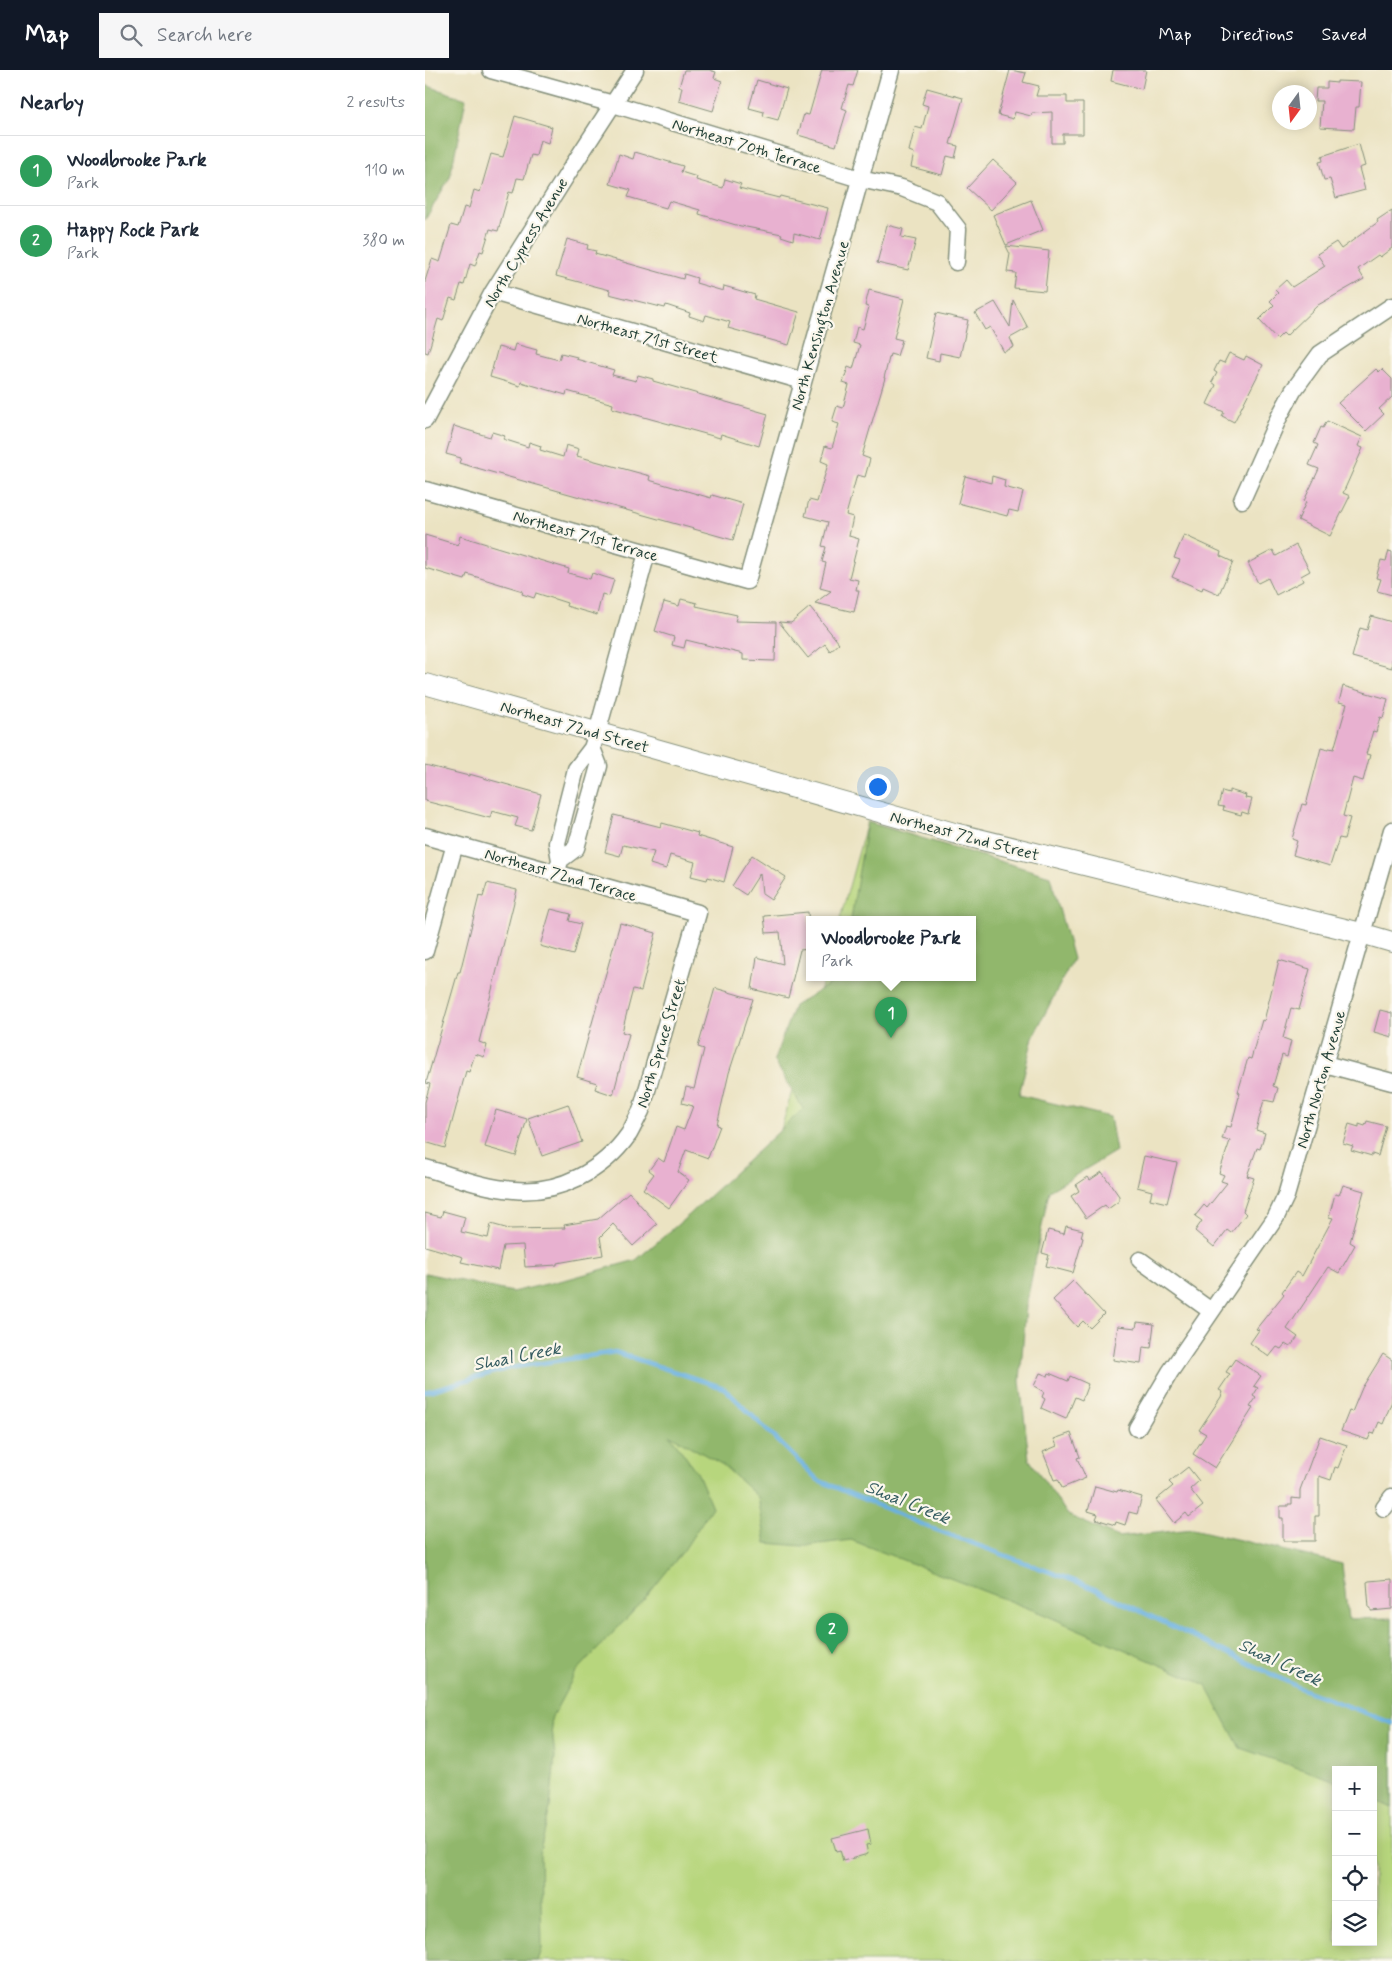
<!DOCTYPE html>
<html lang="en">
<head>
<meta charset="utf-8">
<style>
  :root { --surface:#fff; --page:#f6f6f7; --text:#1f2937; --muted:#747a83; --line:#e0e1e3; --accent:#111827 }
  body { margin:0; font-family:Mynerve,sans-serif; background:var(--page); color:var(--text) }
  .controls { position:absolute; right:15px; bottom:15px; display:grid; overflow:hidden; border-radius:0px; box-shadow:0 2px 12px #0003 }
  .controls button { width:45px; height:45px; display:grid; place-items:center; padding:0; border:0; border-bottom:1px solid var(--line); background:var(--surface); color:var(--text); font:25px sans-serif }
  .compass { position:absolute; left:847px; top:15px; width:45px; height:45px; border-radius:50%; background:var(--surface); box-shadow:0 2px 12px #0003; rotate:195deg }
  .you { position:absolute; left:452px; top:716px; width:18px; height:18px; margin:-12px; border:4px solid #fff; border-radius:50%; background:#1a73e8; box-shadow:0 0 0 8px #1a73e833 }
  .badge { display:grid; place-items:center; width:32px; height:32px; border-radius:50%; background:var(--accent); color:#fff; font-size:16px; font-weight:700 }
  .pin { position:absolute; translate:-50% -41px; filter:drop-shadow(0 1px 2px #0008) }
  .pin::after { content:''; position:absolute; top:26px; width:18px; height:15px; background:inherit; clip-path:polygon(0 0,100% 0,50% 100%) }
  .popup { position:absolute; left:381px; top:846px; width:170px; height:65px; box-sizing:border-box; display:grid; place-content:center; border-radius:0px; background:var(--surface); filter:drop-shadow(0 1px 4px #0005); font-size:16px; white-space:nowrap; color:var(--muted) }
  .popup b { font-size:19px; color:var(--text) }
  .popup::after { content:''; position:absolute; left:50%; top:100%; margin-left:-10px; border:10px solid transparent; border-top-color:var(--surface) }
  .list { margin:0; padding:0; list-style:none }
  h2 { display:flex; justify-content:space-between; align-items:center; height:65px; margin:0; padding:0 20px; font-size:21px }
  h2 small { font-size:16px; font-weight:400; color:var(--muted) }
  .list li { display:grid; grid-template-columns:32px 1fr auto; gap:15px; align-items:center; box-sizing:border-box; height:70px; padding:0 20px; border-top:1px solid var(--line) }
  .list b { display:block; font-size:19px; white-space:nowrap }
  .list p { margin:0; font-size:16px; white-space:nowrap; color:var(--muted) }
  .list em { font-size:16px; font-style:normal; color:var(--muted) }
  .icon { flex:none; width:28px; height:28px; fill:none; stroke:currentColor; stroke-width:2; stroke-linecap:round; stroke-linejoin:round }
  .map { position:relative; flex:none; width:967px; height:1891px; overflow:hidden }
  header { display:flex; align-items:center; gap:30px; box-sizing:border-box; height:70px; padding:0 25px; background:var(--accent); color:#fff }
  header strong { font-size:24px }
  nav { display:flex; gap:28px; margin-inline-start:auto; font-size:18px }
  .search { width:350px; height:45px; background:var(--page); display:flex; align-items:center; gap:12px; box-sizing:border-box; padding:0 18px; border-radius:0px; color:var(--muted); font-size:19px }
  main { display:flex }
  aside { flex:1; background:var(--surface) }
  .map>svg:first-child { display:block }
  .green { fill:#b7d67d; stroke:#6b8a58; fill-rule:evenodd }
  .forest { fill:#91b76c; stroke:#587a50 }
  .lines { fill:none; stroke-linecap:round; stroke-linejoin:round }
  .stream { stroke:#69b1e0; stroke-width:4.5 }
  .building { fill:#e8b1d0 }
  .minor-casing { stroke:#85907b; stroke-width:19 }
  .major-casing { stroke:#85907b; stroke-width:22 }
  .minor { stroke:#fff; stroke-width:16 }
  .major { stroke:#fff; stroke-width:20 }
  .labels { text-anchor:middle; stroke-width:4.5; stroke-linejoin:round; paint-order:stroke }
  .street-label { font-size:16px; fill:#1f3d34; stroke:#fbf7ec }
  .water-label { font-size:18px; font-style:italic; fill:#325a5f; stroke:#fbf7ec }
</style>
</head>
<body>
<header>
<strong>Map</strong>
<div class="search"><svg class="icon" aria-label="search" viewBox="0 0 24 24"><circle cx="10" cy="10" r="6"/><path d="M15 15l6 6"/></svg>Search here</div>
<nav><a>Map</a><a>Directions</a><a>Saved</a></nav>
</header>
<main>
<aside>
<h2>Nearby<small>2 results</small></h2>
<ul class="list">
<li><span class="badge" style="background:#2e9e5b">1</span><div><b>Woodbrooke Park</b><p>Park</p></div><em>110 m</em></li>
<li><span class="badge" style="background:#2e9e5b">2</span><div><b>Happy Rock Park</b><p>Park</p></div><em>380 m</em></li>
</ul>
</aside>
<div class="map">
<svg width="967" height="1891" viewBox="0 0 967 1891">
  <rect width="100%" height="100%" fill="#fbf7ec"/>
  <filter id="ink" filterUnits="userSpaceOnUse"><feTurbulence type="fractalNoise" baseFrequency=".02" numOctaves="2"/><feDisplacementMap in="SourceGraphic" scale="10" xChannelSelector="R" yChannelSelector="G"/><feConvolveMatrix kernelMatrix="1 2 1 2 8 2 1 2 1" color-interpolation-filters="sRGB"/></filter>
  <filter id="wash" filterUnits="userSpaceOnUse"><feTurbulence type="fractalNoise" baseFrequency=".0096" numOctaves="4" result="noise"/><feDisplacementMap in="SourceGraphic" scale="20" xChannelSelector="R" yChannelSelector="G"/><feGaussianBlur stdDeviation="1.12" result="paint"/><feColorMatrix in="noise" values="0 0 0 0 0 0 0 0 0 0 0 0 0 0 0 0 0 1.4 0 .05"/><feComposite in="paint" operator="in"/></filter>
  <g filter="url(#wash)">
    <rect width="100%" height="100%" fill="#ebe3c2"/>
    <path class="green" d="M442,752L597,798L430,1421L967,1652V1891H0V1214L130,1248L334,1138L399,907H547V849H415ZM911,1700H948V1872H911Z"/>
    <path class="forest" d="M0,15L41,29L25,107L0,150Z
      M442,752L625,806L648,889L608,967L594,1025L685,1047L691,1081L624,1121L601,1236L595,1311L604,1389L643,1445L693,1467L768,1459L917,1494L923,1549L967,1548V1738L948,1729V1700H911V1711L815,1678L781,1615L618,1544L426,1470L378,1476L341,1473L333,1427L298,1395L245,1365L273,1404L287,1437L259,1480L218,1531L151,1602L126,1649L130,1687L125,1738L115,1781L117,1879L113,1891H0V1203L87,1222L143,1209L211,1190L264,1145L378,1039L349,990L369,936L416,907H547V849H426Z"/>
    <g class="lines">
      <path class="stream" d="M0,1322L84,1298L190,1282L299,1318L393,1410L506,1458L663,1516L877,1619L967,1653"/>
    </g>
    <g id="blocks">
      <path class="building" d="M259,0H284L291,2L289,8L297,11L288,41L254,31L257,17H254Z
        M397,0H433L428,16L424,15L417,38L422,40L411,76L373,65L379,44L384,45Z
        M585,0L601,3L598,12L614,16L611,26H642V33H658V64H638V73H627V42L607,43L606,46L590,42L588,49L573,45Z
        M688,0H721L717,19L686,11Z
        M332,10L362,19L353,50L338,46L339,42L324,38Z
        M912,11L936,12L934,37H931L929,59L895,57L897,31H890L891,18H902V12L912,13Z
        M502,18L538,28L525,74L533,76L530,88L522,86L517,105L486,97L489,83L484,81L490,57L497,59L503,36L497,34Z
        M90,46L127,57L123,73L115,70L111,86L106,85L99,109L92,108L88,123L84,122L73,161L65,159L58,182L55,181L50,196L45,194L39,215L36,214L31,230L25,228L18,251L13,249L3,283L0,282V211L7,189L15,192L26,155L33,157L39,137L44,138L49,120L55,122L66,84L78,87Z
        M934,74L940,96L934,98L940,120L911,128L905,109L899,110L894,92L898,91L897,86Z
        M210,82L258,96L256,102L272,107L271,110L298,118L300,109L316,114L314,118L354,128L355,126L403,138L395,170L369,163L368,170L356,166L357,164L311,155L274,144L275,140L244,131L241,138L203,127L206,120L185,114L194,84L208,89Z
        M568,90L592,112L566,140L542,118Z
        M606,130L618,160L581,175L568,145Z
        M967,140V178L955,187L953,185L933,199L939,209L893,235L861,266L858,263L852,269L834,250L849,235L845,231L853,223L850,220L861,210L867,217L900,196L892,184L911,172L916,179L953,152L952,150Z
        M462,155L478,159L476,167L491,170L483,200L452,193Z
        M142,169L163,175L162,179L171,181L170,184L258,209L259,204L272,208L271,213L298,221L299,216L330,225L329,229L374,242L364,275L303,258L305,252L281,245L279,251L264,246L265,243L241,235L240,238L184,224L185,220L131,206Z
        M581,176L624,181L620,221L589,218L591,203L582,202L585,184Z
        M444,220L479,229L469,268L477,270L472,286L465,284L459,308H460L437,386L445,389L440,407L432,405L421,445L428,447L424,466L434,469L424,508L433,510L431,520H434L429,542L390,533L406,521L395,518L401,493L397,492L401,477L397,476L403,452L380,446L384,430L392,432L403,394L396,391L400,376L407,378L414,354L407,352L412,336L418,338L424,315L418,313L423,297L428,299L435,275L428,273L432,257L438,259L444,237L440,236Z
        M588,230L603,258L585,268L589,277L579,282L565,257L560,260L550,243L570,232L585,257Z
        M511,243L543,250L535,287L515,283L514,291L501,288Z
        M90,274L112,280L111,284L134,290L136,283L152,287L151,289L189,300L187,305L211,311L213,305L228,309V311L343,344L334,376L296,364L295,368L226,349L187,338L188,334L142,321L141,325L96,312L95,316L65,307L73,277L88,281Z
        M804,283L819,290L821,286L838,295L809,352L797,346L799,342L782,334L791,315L787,312L792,303L789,301L794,291L799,293Z
        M951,299L954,302L957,299L967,309V327L954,339L959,344L941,361L913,333Z
        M902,351L937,367L933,376L938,378L918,423L925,426L905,466L873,450L881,432L879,431L894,399L884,395L893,375L889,373L896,357L898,358Z
        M29,356L65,367L67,362L80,366L78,369L103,377L104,372L116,376L115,380L138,387L141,375L154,379L152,386L225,406L224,410L286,428L287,425L318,434L308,470L34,393L36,388L21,384Z
        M540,406L566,413L567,406L580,410L579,417L598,422L593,442L584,440L582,446L533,433Z
        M0,465L33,475L35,466L144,499L143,503L165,509L167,503L189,510L184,526L177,524L172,545L141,536L142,533L111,523L109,528L97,524L98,521L42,504L40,510L0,498Z
        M759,465L796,482L795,486L808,492L794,524L778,517L777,520L747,507L755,490L749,488Z
        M871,475L885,501L876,506L878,511L851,525L843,508L833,513L823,493L848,480L851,486Z
        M964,481L967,482V525L952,521L956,509L951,508L956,490L961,491Z
        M256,529L272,533L271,536L312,545L310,551L351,552L350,591L318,590V584L261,570L259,578L247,575L249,567L230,561L239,532L254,536Z
        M385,537L414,573L405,581L400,574L383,588L354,552L366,553Z
        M946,546L967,552V598L927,587L935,558L942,560Z
        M918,616L963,629L958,648L955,647L951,662L948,661L941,684L945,685L938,711L928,708L918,746L925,748L919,769L914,768L905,796L868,785L872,771L867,769L877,734L881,735L896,678L903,680L904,678L909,679L922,634L914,632Z
        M0,695L44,706V704L116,724L106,760L90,756L93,748L67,741L65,748L0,731Z
        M804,720L821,725L820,728L827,729L823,744L817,742L816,745L798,740L799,737L793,736L797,721L804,723Z
        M189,745L236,757L237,753L273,763L272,766L308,777L299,812L283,807L282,810L266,806L270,792L245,785L241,799L225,794L229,782L198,775L195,786L180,782Z
        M327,785L361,807L346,830L337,824L335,803L321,825L307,816Z
        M62,813L92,820L54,972L62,975L59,987L50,984L44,1002L41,1001L20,1078L0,1072V1032L5,1014L1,1013L33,902H35L54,826L58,827Z
        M126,839L146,844L144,851L156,854L148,885L115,876Z
        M383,842L385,879L375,880L363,928L327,919L332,887L358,894L355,862L341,863L339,846Z
        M195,853L231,863L216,921L208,919L201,946L197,962L204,964L188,1025L170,1019L172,1013L152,1007Z
        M854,890L885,899L874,940L866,938L858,968L866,971L862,987L857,985L848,1016L853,1018L849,1032L839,1030L831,1060L840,1063L835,1079L832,1078L822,1106L829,1108L818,1141L821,1144L806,1163L802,1160L789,1177L770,1161L777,1151L770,1146L779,1135L782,1138L802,1113L796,1111L799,1105L794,1103L805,1071L797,1069L801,1056L806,1057L815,1023L813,1022L823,988L826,989L837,950L839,951Z
        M290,918L328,929L304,1003L292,1055L295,1056L283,1088L261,1080L253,1102L264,1110L244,1138L218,1119L229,1104L224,1100L233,1088L239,1092L251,1057L259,1060L268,1036L257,1033L261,1017L269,1019L279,979L273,977Z
        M955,940L967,943V967L949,962Z
        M143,1034L157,1072L117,1086L103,1048Z
        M71,1040L102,1049L91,1086L60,1077Z
        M942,1051L961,1056L953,1086L947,1084V1086L926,1080L928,1076L918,1073L924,1054L934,1057V1054L940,1056Z
        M719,1086L752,1093L742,1133L725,1129L727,1121L712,1117Z
        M677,1102L694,1126V1131L683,1139L680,1135L661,1148L646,1126L654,1121L651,1115L663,1107L665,1110Z
        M918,1115L939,1121L925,1172L930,1175L914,1203L903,1197L862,1259L873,1267L865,1277L860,1274L856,1279L852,1277L844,1287L825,1273L834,1260L831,1259L859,1224L857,1222L871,1202L877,1206L908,1148L904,1147L910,1124L914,1125L915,1123Z
        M204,1122L232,1154L208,1176L188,1154L175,1167L178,1185L132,1193V1195L100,1197L98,1175L78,1176L73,1200L36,1192L38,1187L0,1176V1143L16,1147L18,1141L40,1147L36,1162L63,1168L66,1154L84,1159L140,1158L139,1155L173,1149Z
        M641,1156L658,1160L656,1167L658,1168L648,1203L621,1196L624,1185L617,1183L623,1160L639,1164Z
        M648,1211L679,1244L665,1258L658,1251L652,1257L628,1230Z
        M712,1252L729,1254L726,1278L718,1277L716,1294L688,1290L693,1256L711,1258Z
        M958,1284L967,1290V1331L958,1354L954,1352L949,1364L946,1363L943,1370L916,1361L924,1341L927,1342L937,1318Z
        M810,1289L836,1306L829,1316L833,1318L828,1326L831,1328L825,1337L828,1338L790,1398L768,1384L781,1364L774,1360L796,1327L798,1322L794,1320L805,1304L801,1302Z
        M615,1303L623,1306L624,1303L643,1311L645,1306L663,1314L657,1330L650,1327L641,1349L616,1338L620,1329L617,1327L619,1322L609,1316Z
        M646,1363L655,1387L652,1388L661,1408L637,1418L633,1409L629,1410L618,1382L632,1376L629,1369Z
        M895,1366L922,1375L913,1398L910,1397L906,1410L894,1406V1446H890V1471H858V1448H855V1436H863V1434H867V1428L875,1429V1420Z
        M763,1397L774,1411L765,1419L778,1436L764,1447L761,1443L749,1453L731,1430L748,1416L744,1412Z
        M670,1416L692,1422L693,1420L717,1427L712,1444L704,1442L700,1455L691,1452L690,1455L671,1449L673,1444L663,1441Z
        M967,1509V1539L946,1541V1538H944L942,1512L944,1511Z
        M443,1759L446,1774L441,1775L443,1784L418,1791L415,1780L411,1781L407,1768Z"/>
    </g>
  </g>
  <g filter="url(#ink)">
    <use href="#blocks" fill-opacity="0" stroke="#85907b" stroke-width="1"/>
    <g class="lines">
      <defs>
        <path id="minor" d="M66,0L188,34L435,109L477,118L512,132L533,159L531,192
          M68,222L378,311
          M0,350L68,222L143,103L210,0
          M0,420L322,511L466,0
          M817,430L854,347L868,321L895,284L967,236
          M0,766L273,843L216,1041C212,1048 208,1057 204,1064C178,1101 134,1124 89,1120C59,1118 29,1106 0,1098
          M135,790L151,778L174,696L167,678
          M132,802L135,790L132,773L151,699L167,678L172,663L222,483
          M0,881L30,774
          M900,994L967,1012
          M715,1190L786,1241
          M712,1358L745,1302L851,1147L861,1126L967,760
          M959,1438L967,1427"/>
        <path id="major" d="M0,614L529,763L936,863L967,872"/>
      </defs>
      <use href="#minor" class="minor-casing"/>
      <use href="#major" class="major-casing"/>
      <use href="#minor" class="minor"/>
      <use href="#major" class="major"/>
    </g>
  </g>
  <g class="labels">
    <g class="street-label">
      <text transform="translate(322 75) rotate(17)" y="6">Northeast 70th Terrace</text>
      <text transform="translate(100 172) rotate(-59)" y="6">North Cypress Avenue</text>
      <text transform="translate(394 255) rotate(-74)" y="6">North Kensington Avenue</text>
      <text transform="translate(223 267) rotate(16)" y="6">Northeast 71st Street</text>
      <text transform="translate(161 465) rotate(16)" y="6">Northeast 71st Terrace</text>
      <text transform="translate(150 656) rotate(16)" y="6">Northeast 72nd Street</text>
      <text transform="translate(540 765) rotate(15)" y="6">Northeast 72nd Street</text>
      <text transform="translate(136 804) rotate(16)" y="6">Northeast 72nd Terrace</text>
      <text transform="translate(235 973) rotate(-73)" y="6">North Spruce Street</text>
      <text transform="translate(895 1009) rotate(-74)" y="6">North Norton Avenue</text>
    </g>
    <g class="water-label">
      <text transform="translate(92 1286) rotate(-11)" y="6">Shoal Creek</text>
      <text transform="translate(483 1432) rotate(22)" y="6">Shoal Creek</text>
      <text transform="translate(855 1592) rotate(25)" y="6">Shoal Creek</text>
    </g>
  </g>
</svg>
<div class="controls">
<button>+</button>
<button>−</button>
<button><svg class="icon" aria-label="locate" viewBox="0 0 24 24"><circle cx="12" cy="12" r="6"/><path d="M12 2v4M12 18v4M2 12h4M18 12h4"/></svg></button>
<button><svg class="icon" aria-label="layers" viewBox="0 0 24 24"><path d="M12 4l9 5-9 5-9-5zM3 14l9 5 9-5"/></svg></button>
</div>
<svg class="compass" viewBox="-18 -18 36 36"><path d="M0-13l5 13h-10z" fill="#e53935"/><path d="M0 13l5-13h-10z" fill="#747a83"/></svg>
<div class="you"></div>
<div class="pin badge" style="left:466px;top:968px;background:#2e9e5b">1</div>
<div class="popup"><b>Woodbrooke Park</b>Park</div>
<div class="pin badge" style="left:407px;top:1584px;background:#2e9e5b">2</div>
</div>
</main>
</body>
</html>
